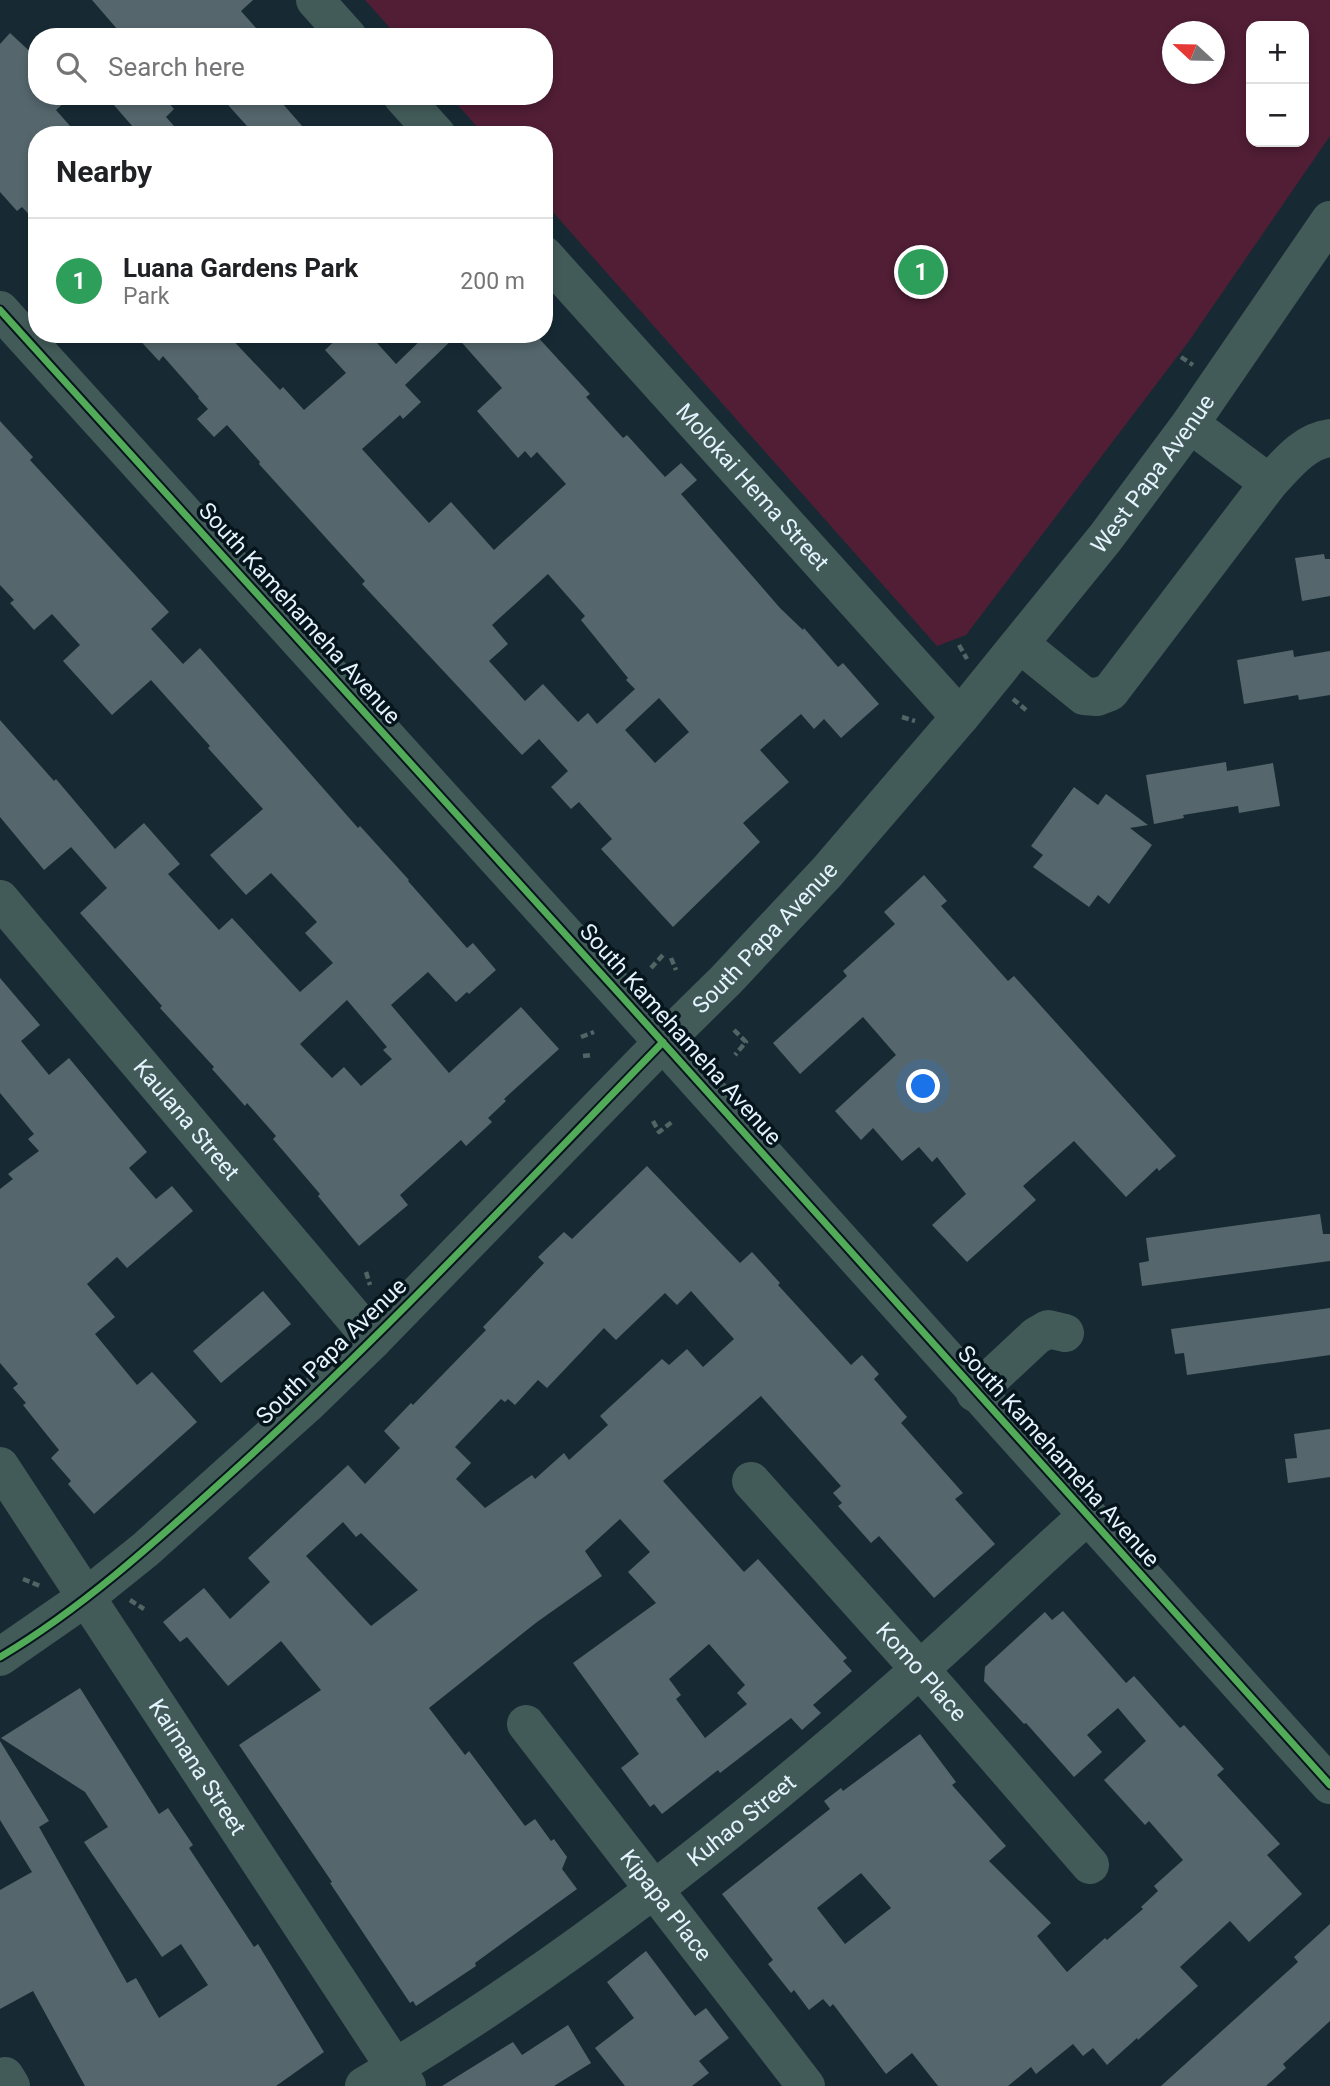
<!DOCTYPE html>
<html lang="en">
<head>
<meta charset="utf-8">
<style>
  :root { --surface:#fff; --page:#f6f6f6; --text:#202124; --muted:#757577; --line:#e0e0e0; --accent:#111827 }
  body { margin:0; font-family:Roboto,sans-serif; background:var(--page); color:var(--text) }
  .controls { position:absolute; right:21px; top:21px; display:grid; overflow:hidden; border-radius:14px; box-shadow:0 4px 10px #0003 }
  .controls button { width:63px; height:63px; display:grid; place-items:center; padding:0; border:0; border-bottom:2px solid var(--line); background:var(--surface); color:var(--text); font:35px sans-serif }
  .compass { position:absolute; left:1162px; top:21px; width:63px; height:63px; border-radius:50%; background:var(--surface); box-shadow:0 4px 10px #0003; rotate:292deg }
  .you { position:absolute; left:924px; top:1087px; width:24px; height:24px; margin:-18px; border:5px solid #fff; border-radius:50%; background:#1a73e8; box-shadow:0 0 0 10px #1a73e833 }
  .badge { display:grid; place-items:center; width:46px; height:46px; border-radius:50%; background:var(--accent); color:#fff; font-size:23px; font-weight:700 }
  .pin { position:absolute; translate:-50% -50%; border:4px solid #fff; box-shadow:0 2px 7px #0006 }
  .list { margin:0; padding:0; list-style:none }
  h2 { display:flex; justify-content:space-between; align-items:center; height:91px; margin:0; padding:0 28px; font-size:30px }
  h2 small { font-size:23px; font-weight:400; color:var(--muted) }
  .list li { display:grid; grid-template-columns:46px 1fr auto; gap:21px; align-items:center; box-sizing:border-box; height:126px; padding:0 28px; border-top:2px solid var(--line) }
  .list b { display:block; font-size:26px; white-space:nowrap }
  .list p { margin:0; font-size:23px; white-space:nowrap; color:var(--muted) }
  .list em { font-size:23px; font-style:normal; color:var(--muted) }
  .icon { flex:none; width:38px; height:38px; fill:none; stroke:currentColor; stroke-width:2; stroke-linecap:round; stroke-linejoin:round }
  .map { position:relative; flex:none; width:1330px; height:2086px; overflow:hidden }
  .search { position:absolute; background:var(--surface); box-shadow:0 4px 10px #0003; left:28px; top:28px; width:525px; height:77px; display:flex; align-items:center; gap:18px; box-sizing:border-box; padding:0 24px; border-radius:28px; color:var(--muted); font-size:26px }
  .panel { position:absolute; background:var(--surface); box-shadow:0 4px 10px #0003; left:28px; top:126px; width:525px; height:217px; border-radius:28px }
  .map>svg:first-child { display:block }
  .green { fill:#511e35; fill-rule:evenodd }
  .building { fill:#55676d; fill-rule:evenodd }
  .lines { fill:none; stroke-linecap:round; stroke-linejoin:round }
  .path { stroke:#526464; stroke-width:4.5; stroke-dasharray:7 3.5; stroke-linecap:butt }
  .minor { stroke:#425b59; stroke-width:38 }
  .cycleway-casing { stroke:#06141c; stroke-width:11 }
  .cycleway { stroke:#51ab58; stroke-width:7 }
  .labels { text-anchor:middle; stroke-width:7; stroke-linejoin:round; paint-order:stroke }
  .street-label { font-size:23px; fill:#e4f3fd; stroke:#06141c }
</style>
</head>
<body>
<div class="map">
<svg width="1330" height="2086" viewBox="0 0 1330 2086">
  <rect width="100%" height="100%" fill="#172a33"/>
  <path class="green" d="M365,0H1330V136L1189,341L966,635L937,646L544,202V135H484L450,96H544V37H398ZM1251,26H1304V142H1251ZM1172,32H1214V74H1172Z"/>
  <path class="building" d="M92,0H253L241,11L264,37H124Z
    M10,33L37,58V96H72L56,110L78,135H37V223L22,207L17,211L0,192V44Z
    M106,96H163L174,109L166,117L182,135H140Z
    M220,96H276L310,135H255Z
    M134,334H227L280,390L283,387L304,410L346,373L325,350L342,334H369L396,364L427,334H535L590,394L586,397L623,438L627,435L665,477L681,463L697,480L681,494L780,608L803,630L804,628L838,667L843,663L879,704L841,738L824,719L814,729L801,714L760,750L789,782L743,823L760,842L673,927L601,849L612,839L579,802L571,809L551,787L568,771L539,739L522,755L362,584L365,581L259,464L260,462L227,425L214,437L197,419L208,409L198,398L199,397L163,356L159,361ZM456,336L502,388L477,411L518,458L525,451L531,458L537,452L566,484L494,550L451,502L429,523L362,449L400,415L403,419L421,402L405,385ZM548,574L585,616L581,620L628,678L626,680L635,689L597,724L588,713L578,722L543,684L525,701L489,661L508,644L492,625ZM659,698L689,732L655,763L625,730Z
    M0,421L33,457L30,460L169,612L151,629L183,664L200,648L358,828L360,826L409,880L408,881L467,948L473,943L496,970L469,994L467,992L456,1002L428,972L391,1005L449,1073L521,1007L559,1049L504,1099L506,1101L488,1118L492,1122L466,1146L461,1140L400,1195L408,1205L359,1246L318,1196L320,1194L273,1139L276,1136L247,1103L245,1106L212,1069L214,1067L160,1008L162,1006L80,913L107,888L71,847L44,870L0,817V720L54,781L56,779L115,849L144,823L180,864L168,874L219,930L232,918L300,992L333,963L305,933L317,922L271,873L246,895L210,855L263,809L208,748L210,746L151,680L112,715L63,661L80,645L52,614L34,630L10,603L14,600L0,585ZM347,1000L387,1047L383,1050L392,1059L361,1086L344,1067L332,1078L300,1044Z
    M1324,554L1325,559H1330V596L1302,601L1295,558Z
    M1293,650L1294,657L1330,651V695L1299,700L1298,695L1244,704L1237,660Z
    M1226,762L1227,771L1273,763L1280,806L1239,813L1238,806L1183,815L1184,818L1154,824L1146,775Z
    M1074,787L1098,805L1106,794L1148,825L1130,828L1152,845L1109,904L1098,895L1089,907L1033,867L1043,855L1031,846Z
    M924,875L947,901L941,906L1008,981L1014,976L1176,1156L1159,1171L1157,1168L1126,1197L1074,1141L1023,1186L1036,1200L967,1262L932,1225L966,1194L937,1157L932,1162L919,1147L902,1161L873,1128L861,1140L835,1111L896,1055L863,1017L800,1074L773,1043L847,976L843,971L895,924L884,912Z
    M0,978L40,1025L21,1041L49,1075L69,1058L147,1152L129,1168L156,1199L172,1186L193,1211L127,1268L117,1257L87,1284L115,1317L95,1334L137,1385L152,1372L197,1422L94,1514L68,1484L71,1481L51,1458L59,1450L23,1405L26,1403L13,1388L18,1384L0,1363V1189L13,1179L8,1174L39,1151L28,1139L34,1134L0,1093Z
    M647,1166L740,1263L752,1252L780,1283L778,1285L851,1365L862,1355L879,1374L874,1379L907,1417L901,1423L963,1493L955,1499L995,1544L934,1598L879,1536L871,1543L838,1506L842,1503L833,1493L841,1486L761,1396L663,1481L744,1572L758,1559L847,1658L843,1661L852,1671L813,1705L821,1713L802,1730L791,1718L720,1773L718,1770L662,1814L654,1804L650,1807L621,1768L639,1754L573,1663L656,1603L628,1572L650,1552L620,1519L585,1551L602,1576L537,1622L429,1708L465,1755L469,1751L525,1826L535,1819L551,1841L554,1839L567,1857L562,1869L577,1889L475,1963L476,1966L416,2006L413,2001L410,2003L330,1883L332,1882L239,1745L321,1690L281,1641L228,1686L187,1637L180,1642L163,1622L204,1588L230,1619L270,1582L248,1558L348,1465L365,1484L400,1448L384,1431L411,1403L413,1405L486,1330L483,1327L544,1263L538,1257L564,1232L572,1239ZM691,1291L734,1339L703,1367L687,1349L669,1365L662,1359L600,1416L608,1425L569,1460L564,1453L535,1479L532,1475L485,1508L456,1479L471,1463L455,1447L501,1399L505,1402L508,1399L515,1405L538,1380L547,1388L604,1328L616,1340L665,1293L677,1305ZM343,1522L356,1537L361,1533L418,1590L371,1626L306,1556ZM709,1644L745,1685L737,1693L747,1704L705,1738L676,1699L681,1695L669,1679Z
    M1320,1214L1323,1234H1330V1261L1142,1286L1139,1263L1149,1261L1146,1238Z
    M263,1291L291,1324L221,1383L193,1351Z
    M1330,1308V1355L1187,1375L1184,1353L1175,1354L1171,1329Z
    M1330,1429V1477L1288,1483L1285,1459L1297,1458L1294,1434Z
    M1063,1611L1126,1683L1134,1676L1180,1728L1184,1725L1224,1769L1217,1775L1280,1844L1267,1855L1302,1894L1249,1942L1230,1921L1180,1967L1198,1986L1138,2040L1137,2038L1107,2065L1093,2048L1083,2056L1073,2044L1036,2074L1031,2067L1008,2086H938L912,2053L886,2074L833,2004L830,2007L823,1999L809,2010L794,1990L791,1993L768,1964L773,1960L722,1894L830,1809L824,1801L841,1788L843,1791L920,1734L956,1782L952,1785L1006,1846L989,1861L1051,1923L1037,1936L1067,1972L1105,1938L1107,1940L1143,1909L1141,1907L1158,1891L1154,1886L1183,1860L1149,1821L1145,1825L1104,1780L1146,1741L1118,1708L1087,1735L1102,1752L1074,1777L1026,1723L1024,1724L984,1681L985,1667L1045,1612L1052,1620ZM861,1873L891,1908L845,1944L817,1908Z
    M80,1688L159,1814L168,1808L193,1845L189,1848L254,1947L258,1944L324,2052L276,2086H85L33,1991L0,2009V1890L32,1872L0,1820V1741L49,1821L39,1827L127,1983L136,1978L159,2018L208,1985L181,1944L162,1957L84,1842L108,1827L85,1792L1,1738Z
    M1330,1924V2021L1283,2064L1286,2068L1266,2086H1161L1298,1962L1294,1957Z
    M646,1951L695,2016L706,2008L729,2038L699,2061L709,2073L692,2086H625L595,2048L634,2018L607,1982Z
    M568,2025L591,2063L554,2086H442L513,2042L522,2055Z"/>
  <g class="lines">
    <path class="path" d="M1181,357L1193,365
      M959,645L967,659
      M1013,699L1026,710
      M902,717L915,721
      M671,958L676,970
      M651,968L663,955
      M734,1030L746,1042L735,1055
      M581,1037L594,1032
      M583,1056L592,1055
      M653,1121L659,1132L672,1122
      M366,1272L370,1285
      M23,1579L40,1586
      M130,1600L144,1609"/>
    <g class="minor">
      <path d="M315,0L348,37"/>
      <path d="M402,96L437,135"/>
      <path id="s1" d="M544,255L960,717"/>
      <path d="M0,310L623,998L1330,1785"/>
      <path d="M1190,424L1269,483"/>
      <path d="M1020,644L1084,696L1097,697L1110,692L1269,483C1286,465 1304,441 1330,438"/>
      <path id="s2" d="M0,899L373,1340"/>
      <path d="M975,1393L1036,1336L1048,1329L1065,1333"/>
      <path id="s3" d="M0,1466L407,2086"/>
      <path id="s4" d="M751,1481L940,1692L1090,1865"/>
      <path id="s5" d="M0,1657L85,1598L146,1549L306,1405L373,1340L663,1042L726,980L827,872L960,717L1106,537L1190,424L1330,220"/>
      <path id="s6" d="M526,1724L806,2086"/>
      <path d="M5,2076L11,2086"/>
      <path id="s7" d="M364,2086C563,1969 746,1823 919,1670C976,1620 1030,1566 1087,1516"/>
    </g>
    <defs>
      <path id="cycleway" d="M0,310L623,998L1330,1785
        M0,1657C83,1608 156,1541 228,1476C380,1339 520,1189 663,1042"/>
    </defs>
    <use href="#cycleway" class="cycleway-casing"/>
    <use href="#cycleway" class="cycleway"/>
  </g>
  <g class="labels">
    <g class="street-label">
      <text dy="8" stroke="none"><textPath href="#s5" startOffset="1657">West Papa Avenue</textPath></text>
      <text dy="8" stroke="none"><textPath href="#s1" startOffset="312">Molokai Hema Street</textPath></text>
      <text transform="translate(300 613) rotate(48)" y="8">South Kamehameha Avenue</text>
      <text dy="8" stroke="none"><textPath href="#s5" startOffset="1052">South Papa Avenue</textPath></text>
      <text transform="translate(681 1034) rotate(48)" y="8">South Kamehameha Avenue</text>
      <text dy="8" stroke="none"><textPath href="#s2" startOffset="289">Kaulana Street</textPath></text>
      <text transform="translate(331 1351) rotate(-44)" y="8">South Papa Avenue</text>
      <text transform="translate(1059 1456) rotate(48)" y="8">South Kamehameha Avenue</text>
      <text dy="8" stroke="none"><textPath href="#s4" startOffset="256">Komo Place</textPath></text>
      <text dy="8" stroke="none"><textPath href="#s3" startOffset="360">Kaimana Street</textPath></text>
      <text dy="8" stroke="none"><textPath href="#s7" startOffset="462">Kuhao Street</textPath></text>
      <text dy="8" stroke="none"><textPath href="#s6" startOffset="229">Kipapa Place</textPath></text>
    </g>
  </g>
</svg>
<div class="controls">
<button>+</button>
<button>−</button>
</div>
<svg class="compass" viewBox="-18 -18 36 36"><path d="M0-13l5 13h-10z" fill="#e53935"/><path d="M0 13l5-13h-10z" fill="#757577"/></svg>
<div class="you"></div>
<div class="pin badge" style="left:921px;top:272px;background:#2e9e5b">1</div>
<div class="search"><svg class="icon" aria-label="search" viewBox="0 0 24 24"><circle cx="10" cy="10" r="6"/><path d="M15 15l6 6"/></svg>Search here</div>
<section class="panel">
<h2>Nearby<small></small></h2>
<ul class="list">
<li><span class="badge" style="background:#2e9e5b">1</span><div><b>Luana Gardens Park</b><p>Park</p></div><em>200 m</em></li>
</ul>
</section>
</div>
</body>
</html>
